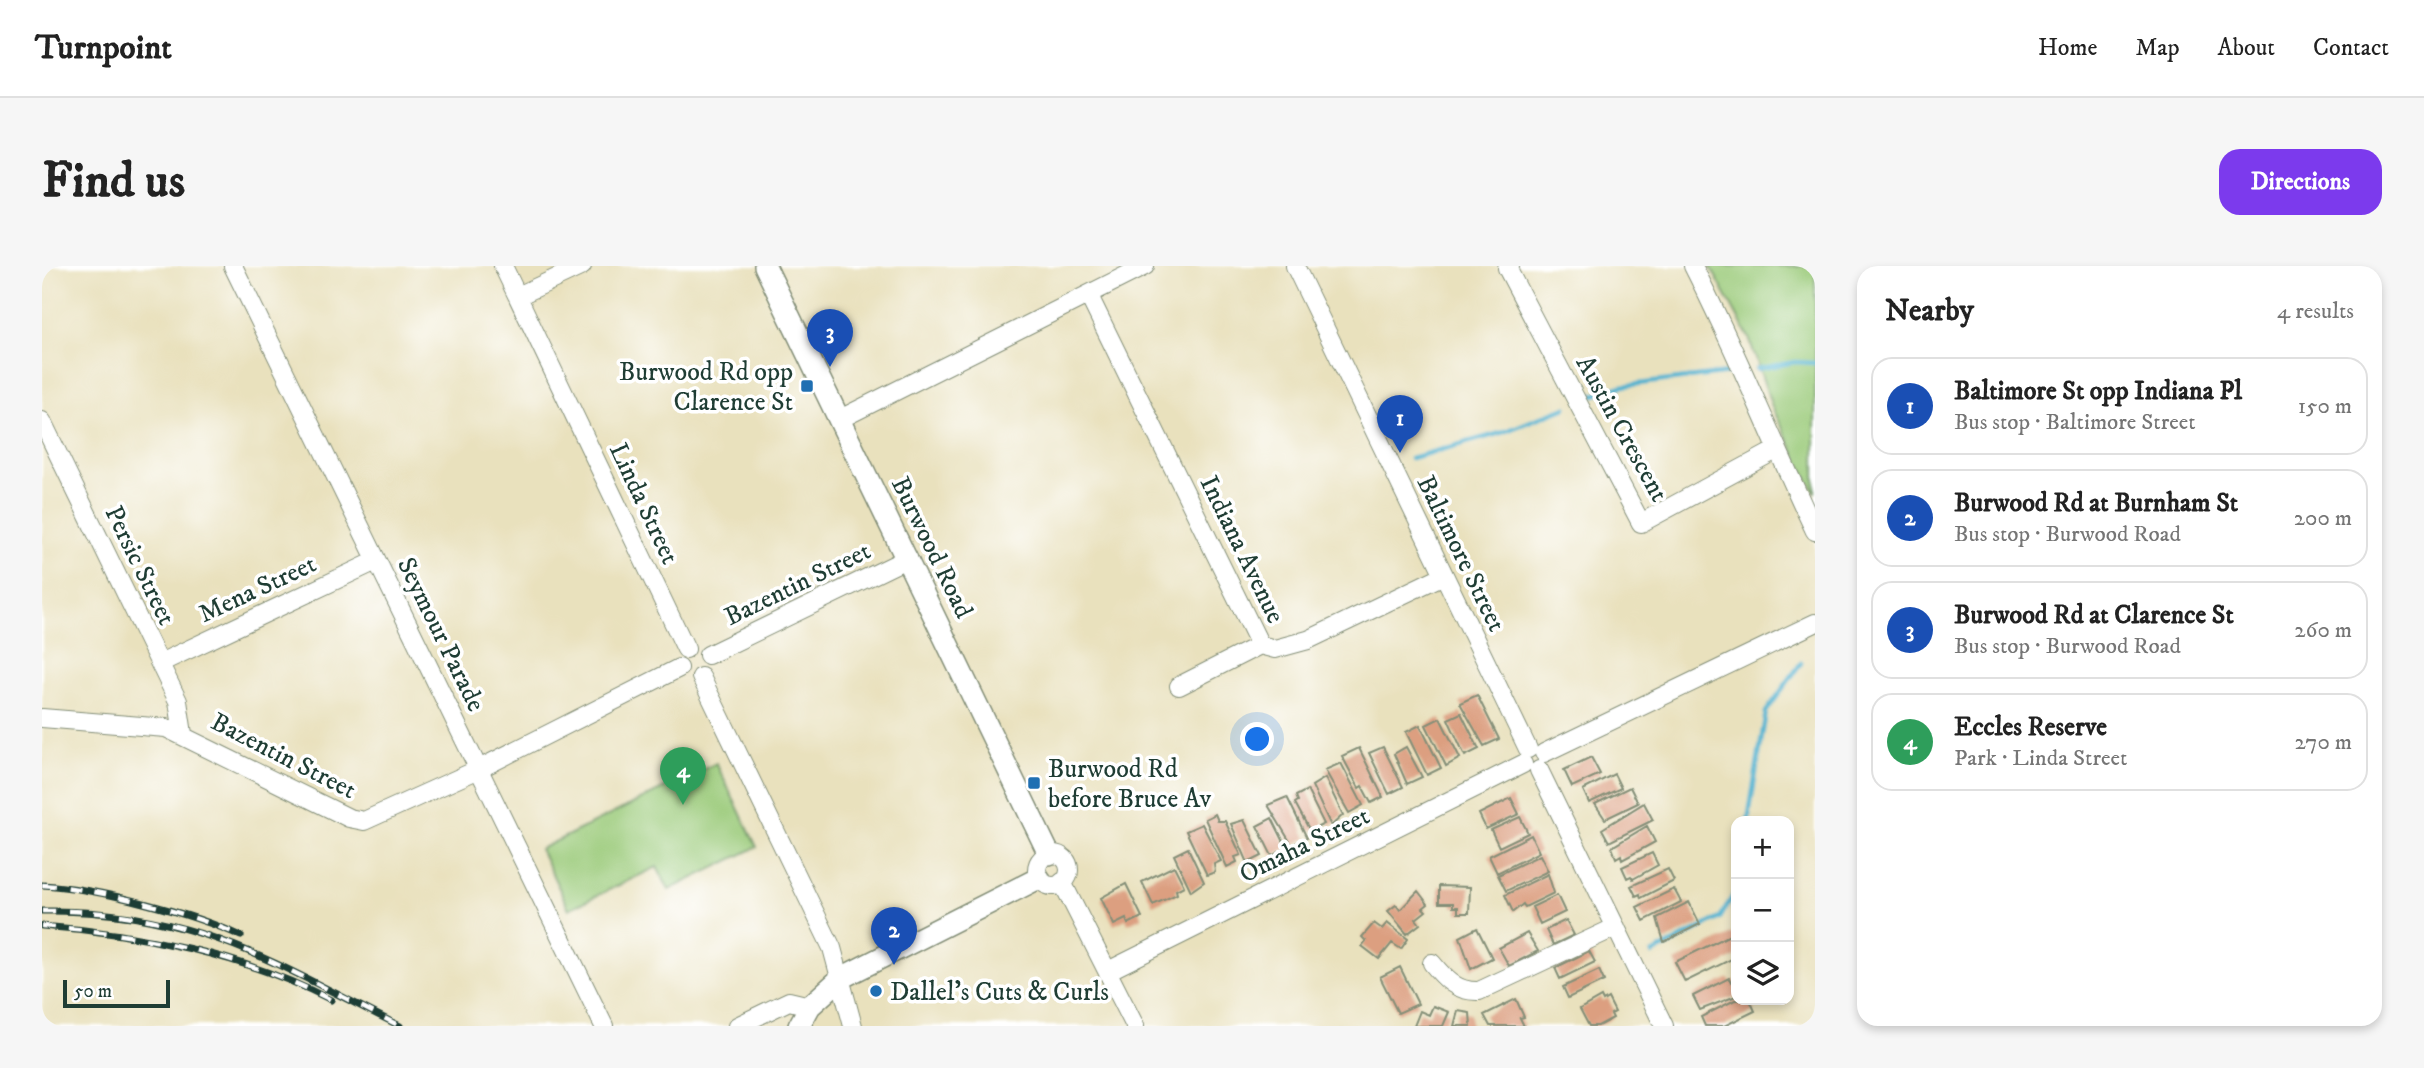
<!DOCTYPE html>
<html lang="en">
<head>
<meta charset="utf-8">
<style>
  :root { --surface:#fff; --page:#f6f6f6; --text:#222; --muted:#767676; --line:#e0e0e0; --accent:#7c3aed }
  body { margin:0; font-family:"IM FELL DW Pica",serif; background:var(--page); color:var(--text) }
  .controls { position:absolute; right:21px; bottom:21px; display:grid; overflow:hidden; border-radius:14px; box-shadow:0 4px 10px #0003 }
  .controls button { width:63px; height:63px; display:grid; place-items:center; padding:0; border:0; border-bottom:2px solid var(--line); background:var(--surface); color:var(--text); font:35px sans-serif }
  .scale { position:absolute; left:21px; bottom:18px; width:107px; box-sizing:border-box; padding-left:7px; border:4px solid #1f3d34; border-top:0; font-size:19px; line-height:24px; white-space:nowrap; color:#1f3d34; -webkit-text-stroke:5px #fff; paint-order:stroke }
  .you { position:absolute; left:1216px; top:474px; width:24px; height:24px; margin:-18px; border:5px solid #fff; border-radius:50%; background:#1a73e8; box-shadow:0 0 0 10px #1a73e833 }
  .badge { display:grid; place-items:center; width:46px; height:46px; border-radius:50%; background:var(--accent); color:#fff; font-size:23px; font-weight:700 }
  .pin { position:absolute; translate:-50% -58px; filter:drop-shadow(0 2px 4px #0008) }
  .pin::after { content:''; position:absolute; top:37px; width:24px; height:21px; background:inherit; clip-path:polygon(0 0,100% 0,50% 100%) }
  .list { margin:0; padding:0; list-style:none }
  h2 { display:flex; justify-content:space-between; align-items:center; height:91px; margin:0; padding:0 28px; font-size:30px }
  h2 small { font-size:23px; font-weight:400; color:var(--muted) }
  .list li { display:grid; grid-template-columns:46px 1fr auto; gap:21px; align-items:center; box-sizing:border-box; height:98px; margin:0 14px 14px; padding:0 14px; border:2px solid var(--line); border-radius:21px }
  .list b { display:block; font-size:26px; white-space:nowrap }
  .list p { margin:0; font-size:23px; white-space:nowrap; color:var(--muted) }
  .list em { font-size:23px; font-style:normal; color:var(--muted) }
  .icon { flex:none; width:38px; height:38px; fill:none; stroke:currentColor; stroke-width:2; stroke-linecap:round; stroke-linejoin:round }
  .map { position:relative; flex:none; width:1773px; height:760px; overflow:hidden; border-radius:21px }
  header { display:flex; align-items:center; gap:42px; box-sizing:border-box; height:98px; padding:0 35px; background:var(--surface); border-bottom:2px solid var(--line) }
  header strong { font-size:33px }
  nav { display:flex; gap:38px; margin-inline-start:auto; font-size:24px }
  .intro { display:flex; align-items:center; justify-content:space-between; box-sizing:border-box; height:168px; padding:0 42px }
  h1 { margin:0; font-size:49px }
  .button { padding:18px 32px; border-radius:21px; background:var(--accent); color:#fff; font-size:24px; font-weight:700 }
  main { display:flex; gap:42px; padding:0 42px }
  aside { flex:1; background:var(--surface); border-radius:21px; box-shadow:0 4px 10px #0003 }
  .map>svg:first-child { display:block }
  .green { fill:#9bcb7a; stroke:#5d8457; stroke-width:2 }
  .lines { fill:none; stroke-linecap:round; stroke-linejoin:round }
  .stream { stroke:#51b2d0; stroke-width:4.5 }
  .building { fill:#dc9f80 }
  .minor-casing { stroke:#848f78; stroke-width:20 }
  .major-casing { stroke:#848f78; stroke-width:24 }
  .minor { stroke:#fff; stroke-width:18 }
  .major { stroke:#fff; stroke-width:21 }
  .rail-casing { stroke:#1f3d34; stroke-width:7 }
  .rail { stroke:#fff; stroke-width:4.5; stroke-dasharray:13; stroke-linecap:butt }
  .poi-dot { fill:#1f6fb2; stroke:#fff; stroke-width:2.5 }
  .labels { text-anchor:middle; stroke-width:7; stroke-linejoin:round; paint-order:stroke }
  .poi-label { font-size:26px; fill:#1f3d34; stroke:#fff; text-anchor:start }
  .street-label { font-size:26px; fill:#1f3d34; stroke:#fff }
</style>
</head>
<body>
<header>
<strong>Turnpoint</strong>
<nav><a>Home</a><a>Map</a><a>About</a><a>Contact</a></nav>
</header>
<div class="intro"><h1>Find us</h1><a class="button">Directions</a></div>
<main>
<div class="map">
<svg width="1773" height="760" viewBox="0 0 1773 760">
  <rect width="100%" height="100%" fill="#fff"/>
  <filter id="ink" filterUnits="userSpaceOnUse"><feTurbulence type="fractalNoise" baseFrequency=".0143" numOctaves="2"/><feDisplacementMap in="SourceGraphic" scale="14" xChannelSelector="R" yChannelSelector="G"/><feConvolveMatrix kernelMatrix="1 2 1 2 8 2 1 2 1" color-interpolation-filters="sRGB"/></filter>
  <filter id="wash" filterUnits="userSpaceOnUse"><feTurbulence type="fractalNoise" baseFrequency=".00686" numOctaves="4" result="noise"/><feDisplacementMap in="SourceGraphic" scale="28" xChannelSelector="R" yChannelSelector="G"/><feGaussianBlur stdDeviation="1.57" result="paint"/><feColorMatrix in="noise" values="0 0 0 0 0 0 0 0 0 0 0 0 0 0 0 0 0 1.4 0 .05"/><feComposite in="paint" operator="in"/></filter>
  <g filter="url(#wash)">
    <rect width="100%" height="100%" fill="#e9e1bd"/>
    <path class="green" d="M1668,0H1773V227L1730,141L1707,72Z
      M674,497L715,581L627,624L615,601L527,643L498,583Z"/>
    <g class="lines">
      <path class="stream" d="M1715,103L1753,96L1773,97
        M1550,130L1580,120L1687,107
        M1369,192L1459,167L1524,141
        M1706,555L1724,446L1759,397
        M1610,688L1678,652L1694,625"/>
    </g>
    <g id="blocks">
      <path class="building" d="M1435,429L1457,473L1442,480L1418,437Z
        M1419,447L1437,483L1423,490L1406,453Z
        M1398,452L1418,492L1404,500L1384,459Z
        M1378,459L1399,502L1385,509L1364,466Z
        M1341,481L1361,521L1347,528L1327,487Z
        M1364,481L1380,511L1365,518L1352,488Z
        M1317,482L1341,531L1329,537L1320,520L1317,522L1300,490Z
        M1549,491L1558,508L1530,521L1522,504Z
        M1299,497L1321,539L1307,547L1283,504Z
        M1572,508L1579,522L1547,537L1541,524Z
        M1283,512L1301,549L1289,560L1270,520Z
        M1588,521L1596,537L1563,553L1553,538Z
        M1265,524L1282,558L1268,565L1253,537L1256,535L1254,530Z
        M1245,531L1265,572L1250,579L1226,539Z
        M1469,532L1477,548L1444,563L1437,548Z
        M1602,537L1611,554L1567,576L1560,563Z
        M1173,548L1176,555H1183L1199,589L1193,591L1195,596L1185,601L1163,553Z
        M1478,551L1486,567L1457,581L1449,564Z
        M1230,552L1245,582L1230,590L1215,560Z
        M1202,554L1220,590L1206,597L1189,558Z
        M1160,558L1179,595L1172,598L1173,606L1165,609L1144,565Z
        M1605,560L1613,576L1580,594L1579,589L1574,592L1570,581Z
        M1489,569L1497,586L1455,607L1447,590Z
        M1146,582L1162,616L1149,625L1132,589Z
        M1610,587L1616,599L1591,613L1589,610L1585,612L1580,601Z
        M1498,589L1506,605L1464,625L1456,609Z
        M1132,600L1142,620L1134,624L1135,628L1111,639L1100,616Z
        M1626,603L1632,615L1599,632L1598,628L1594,630L1589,620Z
        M1506,608L1512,627L1483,641L1481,638L1471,646L1463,629Z
        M1084,618L1100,651L1086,658L1084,653L1072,659L1059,632Z
        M1397,620L1428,621L1427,647H1416V641H1411V637H1397Z
        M1632,623L1639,636L1602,655L1595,641Z
        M1376,625L1386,638L1381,642L1384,645L1374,653L1378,658L1365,668L1346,645L1354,639L1358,644Z
        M1515,629L1523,646L1498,658L1490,641Z
        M1647,636L1658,658L1622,676L1615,652Z
        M1524,654L1532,669L1511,679L1504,664Z
        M1332,657L1340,663L1345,657L1366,673L1359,683L1350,677L1337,693L1320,680L1324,675L1320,671Z
        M1435,662L1450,692L1429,703L1418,671Z
        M1694,666V691L1643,716L1633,696Z
        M1485,667L1496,685L1467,700L1457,682Z
        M1547,685L1553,696L1518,713L1513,702Z
        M1358,701L1376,738L1356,747L1338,711Z
        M1557,704L1562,715L1526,732L1521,721Z
        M1687,712L1689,716L1694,714V730L1658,744L1651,730Z
        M1559,731L1561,735L1566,732L1573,746L1569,748L1571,752L1556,760H1547L1538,743Z
        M1474,733L1482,751L1478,752L1482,760H1448L1442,749Z
        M1693,734H1708L1713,745L1682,760H1663L1659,751Z
        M1391,740L1407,746L1401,760H1372L1378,745L1387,749Z
        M1416,745L1428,747L1429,760H1412Z"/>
    </g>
  </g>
  <g filter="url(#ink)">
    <use href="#blocks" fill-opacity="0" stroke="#848f78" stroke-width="2"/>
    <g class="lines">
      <defs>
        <path id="minor" d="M191,0L562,760
          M461,0L644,383
          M1253,0L1486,483
          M1468,0L1465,2L1599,257L1734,184
          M1651,0C1695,86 1731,177 1773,265
          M476,30L540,0
          M1047,30L1218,379L1233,383L1266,374L1402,309
          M798,153L1103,0
          M0,155L136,435L141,468
          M666,389L866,292
          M118,397L334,295
          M659,411L790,682L811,760
          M1137,420L1218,379
          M0,452L124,462L307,552L322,555L437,503L637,402
          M1502,487L1773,357
          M1497,504L1622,760
          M995 604a16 16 0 1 1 32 0a16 16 0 1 1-32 0Z
          M1020,616L1093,760
          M1390,697C1403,713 1415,726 1437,725L1574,661
          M1066,705L1481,498
          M695,760L747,735L768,740"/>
        <path id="major" d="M723,0L1007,588
          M757,760L768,740L799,712L997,612"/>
      </defs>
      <use href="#minor" class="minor-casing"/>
      <use href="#major" class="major-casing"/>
      <use href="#minor" class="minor"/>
      <use href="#major" class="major"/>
      <defs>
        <path id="rail" d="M0,619C54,622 150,647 199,670
          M0,645C150,642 231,697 358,760
          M0,660C97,667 202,689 289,734"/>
      </defs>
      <use href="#rail" class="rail-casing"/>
      <use href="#rail" class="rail"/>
    </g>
  </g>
  <g class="poi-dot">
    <rect x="758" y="113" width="14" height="14" rx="3.5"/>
    <rect x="985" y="510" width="14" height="14" rx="3.5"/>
    <circle cx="834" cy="725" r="7"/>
  </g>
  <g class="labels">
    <g class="poi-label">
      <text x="751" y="114" text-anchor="end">Burwood Rd opp<tspan x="751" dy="30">Clarence St</tspan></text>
      <text x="1006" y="511">Burwood Rd<tspan x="1006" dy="30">before Bruce Av</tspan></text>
      <text x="848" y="734">Dallel's Cuts &amp; Curls</text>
    </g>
    <g class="street-label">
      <text transform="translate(1581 162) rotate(61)" y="9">Austin Crescent</text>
      <text transform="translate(603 237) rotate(65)" y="9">Linda Street</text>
      <text transform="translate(891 281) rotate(64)" y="9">Burwood Road</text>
      <text transform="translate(1201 283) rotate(64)" y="9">Indiana Avenue</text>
      <text transform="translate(1420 287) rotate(64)" y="9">Baltimore Street</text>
      <text transform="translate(99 299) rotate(64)" y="9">Persic Street</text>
      <text transform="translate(755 317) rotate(-26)" y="9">Bazentin Street</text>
      <text transform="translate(215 322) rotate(-25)" y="9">Mena Street</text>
      <text transform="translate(400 368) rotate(64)" y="9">Seymour Parade</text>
      <text transform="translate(242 489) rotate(27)" y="9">Bazentin Street</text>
      <text transform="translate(1262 578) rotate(-26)" y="9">Omaha Street</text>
    </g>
  </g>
</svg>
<div class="controls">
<button>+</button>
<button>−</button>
<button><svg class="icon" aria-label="layers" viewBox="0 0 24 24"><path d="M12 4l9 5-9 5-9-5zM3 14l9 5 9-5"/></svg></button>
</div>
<div class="scale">50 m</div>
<div class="you"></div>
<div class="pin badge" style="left:1358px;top:187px;background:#1a4fb4">1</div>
<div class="pin badge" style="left:852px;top:699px;background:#1a4fb4">2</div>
<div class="pin badge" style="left:788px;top:101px;background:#1a4fb4">3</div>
<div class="pin badge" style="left:641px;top:539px;background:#2e9e5b">4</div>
</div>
<aside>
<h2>Nearby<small>4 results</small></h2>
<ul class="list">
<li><span class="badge" style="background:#1a4fb4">1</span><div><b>Baltimore St opp Indiana Pl</b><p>Bus stop · Baltimore Street</p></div><em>150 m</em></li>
<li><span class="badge" style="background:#1a4fb4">2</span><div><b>Burwood Rd at Burnham St</b><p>Bus stop · Burwood Road</p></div><em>200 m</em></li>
<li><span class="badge" style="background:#1a4fb4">3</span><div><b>Burwood Rd at Clarence St</b><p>Bus stop · Burwood Road</p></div><em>260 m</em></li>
<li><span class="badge" style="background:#2e9e5b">4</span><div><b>Eccles Reserve</b><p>Park · Linda Street</p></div><em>270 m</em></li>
</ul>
</aside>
</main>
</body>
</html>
